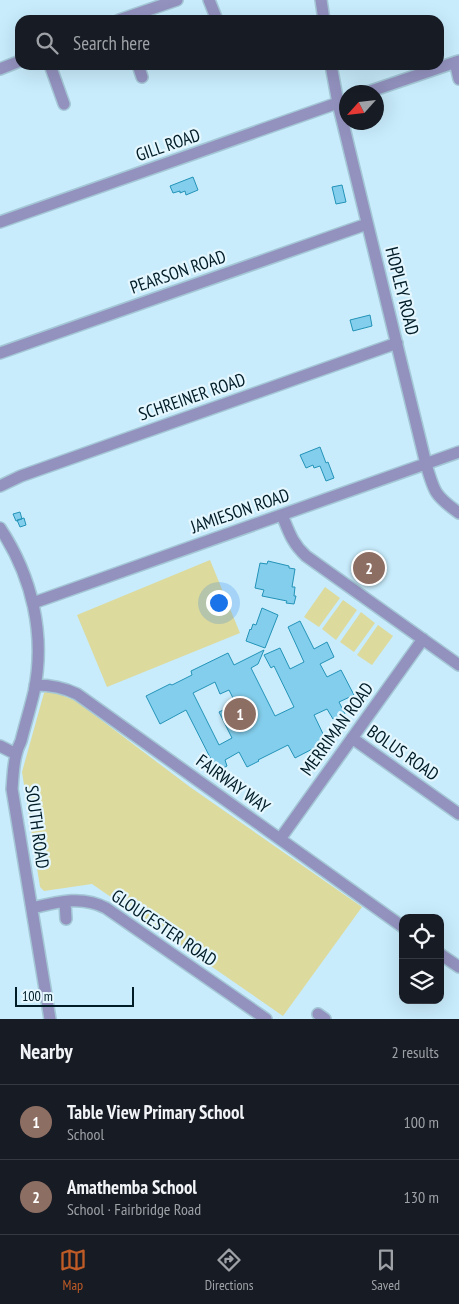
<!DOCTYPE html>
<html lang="en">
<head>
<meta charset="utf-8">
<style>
  :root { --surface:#171b24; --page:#242831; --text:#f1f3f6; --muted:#9ea1a6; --line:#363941; --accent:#bf5b26 }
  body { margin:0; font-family:"PT Sans Narrow",sans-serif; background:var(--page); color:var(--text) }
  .controls { position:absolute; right:15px; bottom:15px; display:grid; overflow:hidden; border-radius:10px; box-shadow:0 5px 20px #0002 }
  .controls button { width:45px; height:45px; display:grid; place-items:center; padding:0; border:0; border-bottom:1px solid var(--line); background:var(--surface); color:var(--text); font:25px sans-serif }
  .compass { position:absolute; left:339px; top:85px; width:45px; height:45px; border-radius:50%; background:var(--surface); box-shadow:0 5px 20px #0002; rotate:243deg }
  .scale { position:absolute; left:15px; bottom:12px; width:119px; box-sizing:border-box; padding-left:5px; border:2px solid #001c27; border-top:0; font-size:14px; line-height:18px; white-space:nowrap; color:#001c27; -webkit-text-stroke:4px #e4f6fe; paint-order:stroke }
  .you { position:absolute; left:218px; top:602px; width:18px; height:18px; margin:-12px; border:4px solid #fff; border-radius:50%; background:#1a73e8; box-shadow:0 0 0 8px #1a73e833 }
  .badge { display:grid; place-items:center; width:32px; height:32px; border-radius:50%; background:var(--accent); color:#fff; font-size:16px; font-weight:700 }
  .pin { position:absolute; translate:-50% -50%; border:2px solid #fff; box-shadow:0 1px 5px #0006 }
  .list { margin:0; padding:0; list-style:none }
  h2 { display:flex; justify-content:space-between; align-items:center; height:65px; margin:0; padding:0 20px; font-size:21px }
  h2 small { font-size:16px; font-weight:400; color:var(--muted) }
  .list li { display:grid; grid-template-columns:32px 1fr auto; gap:15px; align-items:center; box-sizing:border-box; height:75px; padding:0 20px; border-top:1px solid var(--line) }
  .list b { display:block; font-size:19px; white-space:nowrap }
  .list p { margin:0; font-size:16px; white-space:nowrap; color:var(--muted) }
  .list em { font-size:16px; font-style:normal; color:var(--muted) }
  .icon { flex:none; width:28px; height:28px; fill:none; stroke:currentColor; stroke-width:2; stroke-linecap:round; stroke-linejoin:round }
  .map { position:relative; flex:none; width:459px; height:1019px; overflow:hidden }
  .search { position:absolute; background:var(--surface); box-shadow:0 5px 20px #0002; left:15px; right:15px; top:15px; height:55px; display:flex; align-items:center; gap:12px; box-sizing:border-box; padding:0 18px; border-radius:15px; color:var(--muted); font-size:19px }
  .sheet { height:215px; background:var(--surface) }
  nav { display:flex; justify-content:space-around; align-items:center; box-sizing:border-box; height:70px; border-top:1px solid var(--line); background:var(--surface); font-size:14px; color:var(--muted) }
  nav a { display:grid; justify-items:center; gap:2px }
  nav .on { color:var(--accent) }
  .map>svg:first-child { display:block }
  .green { fill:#ddda9d }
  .building { fill:#83ceec; stroke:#2393b8; fill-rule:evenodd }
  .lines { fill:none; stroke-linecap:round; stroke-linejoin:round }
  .minor-casing { stroke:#a4c7d6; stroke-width:14 }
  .minor { stroke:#9392bf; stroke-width:11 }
  .labels { text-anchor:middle; stroke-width:4.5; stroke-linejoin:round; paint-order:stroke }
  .street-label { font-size:18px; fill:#001c27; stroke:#e4f6fe }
</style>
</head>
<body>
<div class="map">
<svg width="459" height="1019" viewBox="0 0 459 1019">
  <rect width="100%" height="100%" fill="#c8ecfc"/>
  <path class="green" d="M210,560L240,633L107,687L77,615Z
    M325,587L340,598L319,627L304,617Z
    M343,600L357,610L336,640L322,629Z
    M361,612L375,623L354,652L340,642Z
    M378,625L393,636L372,665L357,655Z
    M49,690L76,701L190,787L362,907L283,1016L92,884L44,891L40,887L22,772L44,693Z"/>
  <path class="building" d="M193,177L198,190L186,195L185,191L180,193V191L173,193L170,186Z
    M342,185L346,202L336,204L332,187Z
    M370,315L372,326L353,331L350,320Z
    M320,447L326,463L328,462L334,478L326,481L320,466L314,468L313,465L306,468L300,455Z
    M20,512L22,519L16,521L13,514Z
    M24,518L26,525L20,527L17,520Z
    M268,561L289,566V568L295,569L292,587H295L294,596H296L294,604L286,603L287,601L262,596L264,590L255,588L260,563L267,564Z
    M262,608L278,615L265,648L246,641L250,629L251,630L253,624L256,625Z
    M300,621L314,649L327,642L334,657L320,664L327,677L341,670L354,695L339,702L345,714L336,719V718L333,719L327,709L314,715L325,738L322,740L324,743L295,758L288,745L258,760L259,761L247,767L239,752L225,760L227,766L217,771L186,710L160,724L146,696L170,684L172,685L192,675L191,671L228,653L234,665L264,650L258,664L251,668L275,716L294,707L274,666L271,668L264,655L280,648L290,669L304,662L288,627ZM215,682L220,694L229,690L236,704L219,712L232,738L219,745L193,693Z"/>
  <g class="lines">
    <defs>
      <path id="minor" d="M209,0L217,20
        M321,0L324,20
        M119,20L177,0
        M455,62L459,79
        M50,65L64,104
        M138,65L142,77
        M331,65L338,103L426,464C434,492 435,496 459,513
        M0,69L20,61
        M368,92L459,61
        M0,222L346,100
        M0,353L367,224
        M0,486L21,476L397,343
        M282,515C289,532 292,543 306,556L459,665
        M0,528C32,576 46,635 34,692C30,709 25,725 21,741C19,745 17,750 16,755C13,766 13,778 12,789L50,1019
        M33,603L459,452
        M35,685C51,685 63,687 77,694L403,927
        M352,738L459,814
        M0,746L16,754
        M280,839L423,639
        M65,902L66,919
        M32,908C57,902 82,895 106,908L266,1019
        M440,954L459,967
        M318,1014L325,1019"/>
    </defs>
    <use href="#minor" class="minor-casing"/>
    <use href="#minor" class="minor"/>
  </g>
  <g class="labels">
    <g class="street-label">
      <text transform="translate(168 145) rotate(-19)" y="6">GILL ROAD</text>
      <text transform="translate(178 272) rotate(-19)" y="6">PEARSON ROAD</text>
      <text transform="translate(402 291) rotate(76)" y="6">HOPLEY ROAD</text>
      <text transform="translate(192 397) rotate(-19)" y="6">SCHREINER ROAD</text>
      <text transform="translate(240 511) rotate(-19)" y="6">JAMIESON ROAD</text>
      <text transform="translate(337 729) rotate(-54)" y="6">MERRIMAN ROAD</text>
      <text transform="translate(403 753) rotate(35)" y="6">BOLUS ROAD</text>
      <text transform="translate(233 784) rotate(36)" y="6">FAIRWAY WAY</text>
      <text transform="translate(37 827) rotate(82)" y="6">SOUTH ROAD</text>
      <text transform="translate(164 928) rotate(34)" y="6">GLOUCESTER ROAD</text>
    </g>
  </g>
</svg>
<div class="controls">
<button><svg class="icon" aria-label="locate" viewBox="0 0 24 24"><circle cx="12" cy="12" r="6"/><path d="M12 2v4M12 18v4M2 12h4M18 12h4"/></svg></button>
<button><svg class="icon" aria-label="layers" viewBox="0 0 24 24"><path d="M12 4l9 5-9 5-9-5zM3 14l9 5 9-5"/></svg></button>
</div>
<svg class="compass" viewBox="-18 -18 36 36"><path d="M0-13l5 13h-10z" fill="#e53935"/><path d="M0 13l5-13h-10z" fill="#9ea1a6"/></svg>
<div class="scale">100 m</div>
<div class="you"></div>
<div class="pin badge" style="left:240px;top:714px;background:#8d6e63">1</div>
<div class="pin badge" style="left:369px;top:568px;background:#8d6e63">2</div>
<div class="search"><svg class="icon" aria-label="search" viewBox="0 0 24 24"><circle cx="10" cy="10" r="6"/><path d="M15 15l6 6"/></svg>Search here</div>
</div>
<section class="sheet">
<h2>Nearby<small>2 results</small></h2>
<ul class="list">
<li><span class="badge" style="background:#8d6e63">1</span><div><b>Table View Primary School</b><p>School</p></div><em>100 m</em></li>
<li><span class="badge" style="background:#8d6e63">2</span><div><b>Amathemba School</b><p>School · Fairbridge Road</p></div><em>130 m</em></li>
</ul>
</section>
<nav>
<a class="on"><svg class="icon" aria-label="map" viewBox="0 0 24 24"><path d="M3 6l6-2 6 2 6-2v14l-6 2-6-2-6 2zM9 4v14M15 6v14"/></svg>Map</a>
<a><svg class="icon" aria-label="directions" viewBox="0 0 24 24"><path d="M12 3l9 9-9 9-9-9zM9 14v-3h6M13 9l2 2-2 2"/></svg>Directions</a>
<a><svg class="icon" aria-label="saved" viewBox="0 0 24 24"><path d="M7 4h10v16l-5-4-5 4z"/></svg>Saved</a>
</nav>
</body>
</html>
